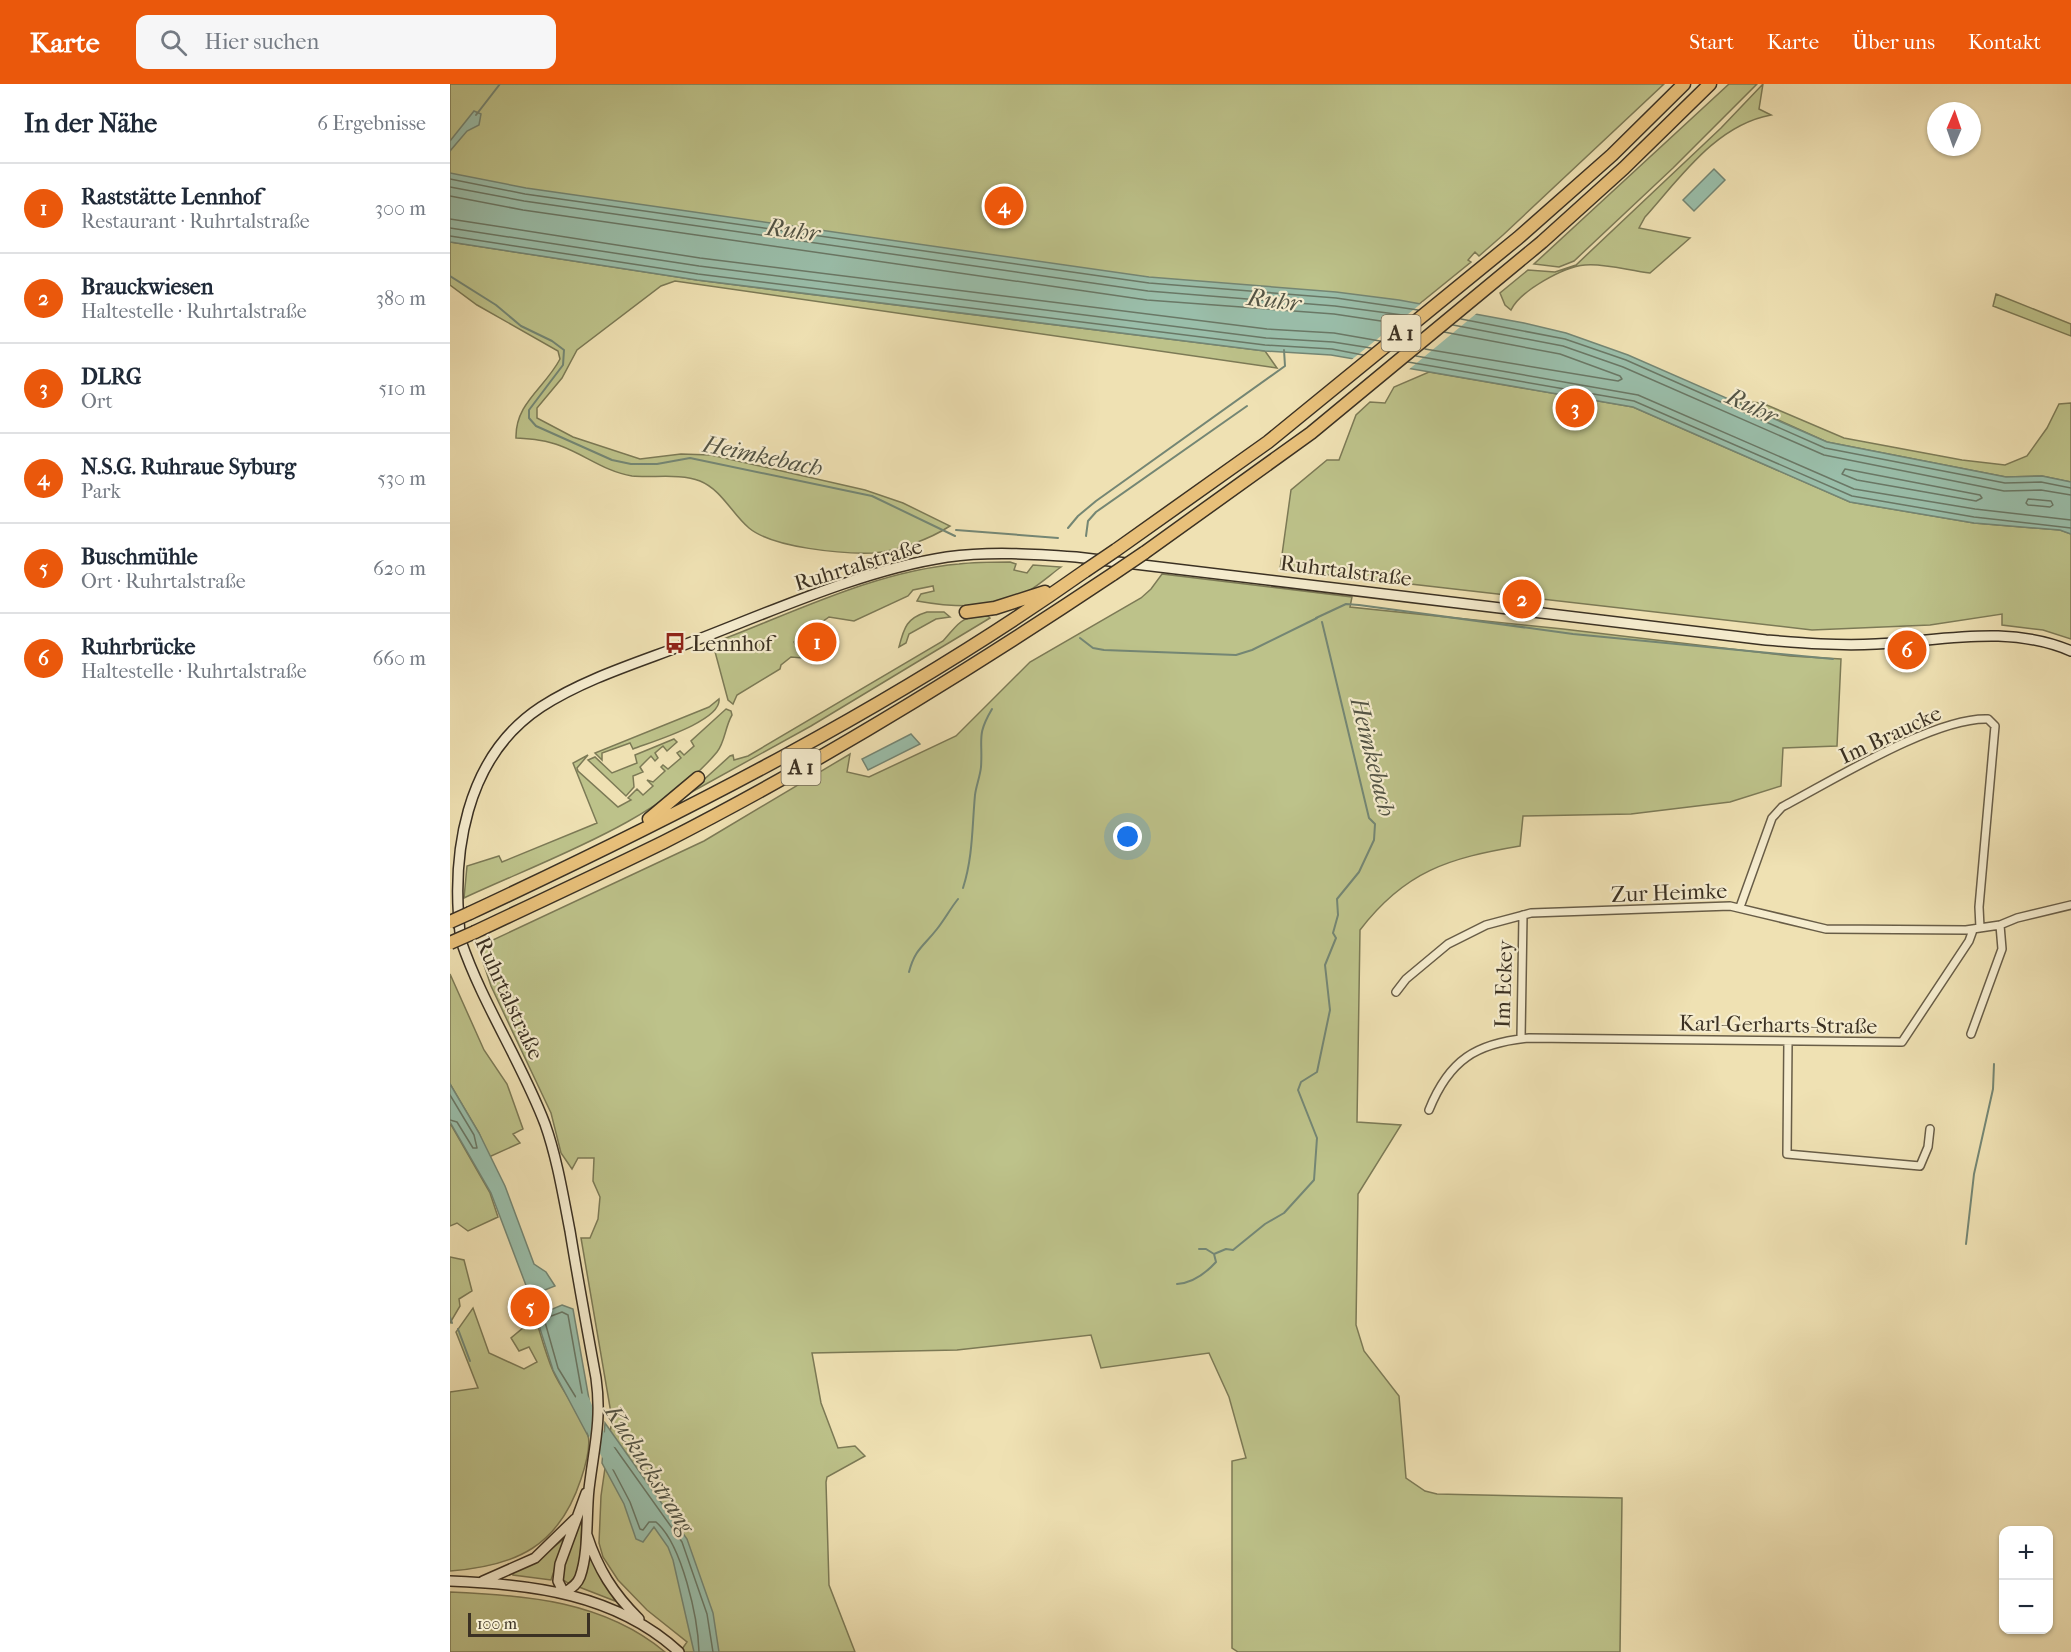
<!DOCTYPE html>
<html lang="de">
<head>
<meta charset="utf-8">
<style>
  :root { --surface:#fff; --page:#f6f6f7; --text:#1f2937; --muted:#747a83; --line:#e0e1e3; --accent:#ea580c }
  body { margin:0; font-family:"IM FELL French Canon",serif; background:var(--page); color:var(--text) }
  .controls { position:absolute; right:18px; bottom:18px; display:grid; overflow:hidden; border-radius:12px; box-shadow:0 2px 4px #0004 }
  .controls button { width:54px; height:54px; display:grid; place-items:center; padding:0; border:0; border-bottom:2px solid var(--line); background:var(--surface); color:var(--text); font:30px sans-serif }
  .compass { position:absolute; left:1477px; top:18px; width:54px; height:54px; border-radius:50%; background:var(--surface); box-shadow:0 2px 4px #0004; rotate:2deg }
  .scale { position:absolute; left:18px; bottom:15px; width:122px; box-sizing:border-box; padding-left:6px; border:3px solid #3b3123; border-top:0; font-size:16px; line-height:21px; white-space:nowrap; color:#3b3123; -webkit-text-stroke:4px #f5ecce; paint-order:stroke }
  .you { position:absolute; left:678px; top:753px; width:21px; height:21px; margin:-15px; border:4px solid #fff; border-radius:50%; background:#1a73e8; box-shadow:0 0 0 9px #1a73e833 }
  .badge { display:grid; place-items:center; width:39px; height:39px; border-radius:50%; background:var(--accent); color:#fff; font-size:20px; font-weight:700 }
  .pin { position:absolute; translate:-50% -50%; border:3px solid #fff; box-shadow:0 2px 6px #0006 }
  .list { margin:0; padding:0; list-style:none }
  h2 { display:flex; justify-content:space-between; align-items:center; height:78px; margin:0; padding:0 24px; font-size:26px }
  h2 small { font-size:20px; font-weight:400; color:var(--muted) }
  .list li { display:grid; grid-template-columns:39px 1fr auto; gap:18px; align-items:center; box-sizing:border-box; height:90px; padding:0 24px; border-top:2px solid var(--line) }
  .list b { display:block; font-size:22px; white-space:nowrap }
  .list p { margin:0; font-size:20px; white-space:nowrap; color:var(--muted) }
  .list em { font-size:20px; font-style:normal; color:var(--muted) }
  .icon { flex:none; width:33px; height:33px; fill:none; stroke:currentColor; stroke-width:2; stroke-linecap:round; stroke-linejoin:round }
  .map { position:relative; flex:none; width:1621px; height:1568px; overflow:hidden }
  header { display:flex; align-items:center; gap:36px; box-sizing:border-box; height:84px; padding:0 30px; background:var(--accent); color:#fff }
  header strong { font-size:28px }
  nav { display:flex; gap:33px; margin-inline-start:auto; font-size:21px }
  .search { width:420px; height:54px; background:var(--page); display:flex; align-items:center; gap:15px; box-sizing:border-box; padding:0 21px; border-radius:12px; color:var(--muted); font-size:22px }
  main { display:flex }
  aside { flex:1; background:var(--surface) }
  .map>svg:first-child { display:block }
  .green { fill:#bdc28a; stroke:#7c7a56; stroke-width:1.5 }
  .water { fill:#9abeaa; stroke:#748674; stroke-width:1.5 }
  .pier { fill:#efe1b3 }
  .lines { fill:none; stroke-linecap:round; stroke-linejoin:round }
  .shore { stroke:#6a7866; stroke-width:1.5 }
  .stream { stroke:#748674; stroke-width:2 }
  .river { stroke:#9abeaa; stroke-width:15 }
  .street-casing { stroke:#685d47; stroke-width:10 }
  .secondary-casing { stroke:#3b3123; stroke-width:12 }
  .highway-casing { stroke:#3b3123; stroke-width:15 }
  .street { stroke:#f5ecce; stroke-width:7 }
  .secondary { stroke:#f5ecce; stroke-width:9 }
  .highway { stroke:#e8c07a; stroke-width:12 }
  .highway-bridge-casing { stroke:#3b3123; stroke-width:15; stroke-linecap:butt }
  .highway-bridge { stroke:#e8c07a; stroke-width:12 }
  .labels { text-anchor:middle; stroke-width:4.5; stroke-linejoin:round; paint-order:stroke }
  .shield { fill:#f5ecce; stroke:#736956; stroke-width:1.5 }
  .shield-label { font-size:21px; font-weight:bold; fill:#3b3123 }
  .street-label { font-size:22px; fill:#3b3123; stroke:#f5ecce }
  .poi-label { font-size:22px; fill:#3b3123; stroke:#f5ecce; text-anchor:start }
  .water-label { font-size:24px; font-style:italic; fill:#535445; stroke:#f5ecce }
</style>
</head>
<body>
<header>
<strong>Karte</strong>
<div class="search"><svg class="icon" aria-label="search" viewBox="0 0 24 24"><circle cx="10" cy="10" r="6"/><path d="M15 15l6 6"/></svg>Hier suchen</div>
<nav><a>Start</a><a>Karte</a><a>Über uns</a><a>Kontakt</a></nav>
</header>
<main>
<aside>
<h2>In der Nähe<small>6 Ergebnisse</small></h2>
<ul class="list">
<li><span class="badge">1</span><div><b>Raststätte Lennhof</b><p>Restaurant · Ruhrtalstraße</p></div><em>300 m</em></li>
<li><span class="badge">2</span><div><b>Brauckwiesen</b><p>Haltestelle · Ruhrtalstraße</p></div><em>380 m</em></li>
<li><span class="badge">3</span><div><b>DLRG</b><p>Ort</p></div><em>510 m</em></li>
<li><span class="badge">4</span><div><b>N.S.G. Ruhraue Syburg</b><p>Park</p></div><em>530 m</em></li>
<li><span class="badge">5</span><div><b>Buschmühle</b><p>Ort · Ruhrtalstraße</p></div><em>620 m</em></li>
<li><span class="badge">6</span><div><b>Ruhrbrücke</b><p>Haltestelle · Ruhrtalstraße</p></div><em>660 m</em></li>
</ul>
</aside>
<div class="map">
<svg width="1621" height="1568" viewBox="0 0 1621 1568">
  <rect width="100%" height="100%" fill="#efe1b3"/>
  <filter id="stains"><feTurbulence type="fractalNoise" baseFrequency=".00333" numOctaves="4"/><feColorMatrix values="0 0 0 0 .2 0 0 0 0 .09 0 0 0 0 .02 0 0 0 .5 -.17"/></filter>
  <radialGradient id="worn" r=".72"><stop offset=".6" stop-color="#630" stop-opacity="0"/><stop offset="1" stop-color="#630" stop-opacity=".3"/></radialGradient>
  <path class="green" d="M0,0H1214L1053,151L1029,172L1025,168L1018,176L1021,178L947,238L0,110Z
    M1279,0H1307L1223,84L1124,177L1109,183L1084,180Z
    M1313,0L1309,25L1321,31C1266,41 1230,94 1195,133L1189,144L1240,154L1200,189C1180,187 1155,179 1135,181C1113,183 1070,207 1061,226L1055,221L1050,209L1078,186L1105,188L1126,181L1271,44Z
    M0,158L247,196L815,267L827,284L225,197L211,202L127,266L112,294L87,324V334L123,353L190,375L231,370L261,371L415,406L453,419L500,442C480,455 448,467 423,469C393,470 323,464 299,444C282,430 272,406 250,397C230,389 203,394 182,392C156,388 135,371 111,362C97,356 81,355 66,354C65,319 95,304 110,275L108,267L27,221L0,201Z
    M1546,210L1621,240V252L1543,222Z
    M979,288L1183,323L1400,418L1524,439L1610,446L1621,450V555L1593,546L1552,541V530L1480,541L1362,546L830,485L841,406L877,376H889L906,331L920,318L935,319L944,303Z
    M1286,317L1312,319L1394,354L1512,376L1555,381L1577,372L1597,344L1609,320L1621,319V398L1592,392L1556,393L1377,358Z
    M560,478L566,480L564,486L577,489L583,481L611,483C600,491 589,501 577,508C546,527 501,523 467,517L471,510L484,507L483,502L463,506L458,512L404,537L379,533L344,558L352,574L341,573L331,581L330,585L287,611L283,620L278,616L264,564L271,556C347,527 427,487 509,480C526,478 543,478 560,478Z
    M712,490L902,513L900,523L1113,545L1340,572L1391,575L1387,662L1333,664L1331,702L1280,718L1181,730L1073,732L1070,762C999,774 955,787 910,846L907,1038L951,1041L908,1110L906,1241L914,1267L949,1312L956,1394L975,1407L987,1410L1172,1414L1170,1568H788L782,1564V1377L796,1374L779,1313L759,1269L651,1284L641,1251L507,1266L362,1269L371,1319L388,1364L405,1362L415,1372L377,1393L376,1398L379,1501L405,1568H230L237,1558L197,1526L168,1496L153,1473L149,1459L151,1412L162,1335L131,1154H140L148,1135L150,1113L143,1097L144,1074H128L122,1085L111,1069L101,1029L41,902L28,863L254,757L400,670L397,688L419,693L506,652L580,578L691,514L701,505Z
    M477,528H494L500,533L486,535L459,550L456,559L449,563C454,543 457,534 477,528Z
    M538,532L540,534L361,642L238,710L280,672L283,671L284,676L298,672L493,557C511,537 509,533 538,532Z
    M269,615C272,637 201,658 183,665L180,659L152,669V676L145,669L259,623Z
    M276,625L281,627L282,631C275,643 275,658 267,668C210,737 95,776 14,814L17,782L49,772L52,778L147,739L123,679L138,671L127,684L128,687L168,723L181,716L178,714L187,705L193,711L203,702L197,696L203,698L215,687L211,683L213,681L218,685L231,674L227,669L230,667L234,671L244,662L241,657Z
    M224,655L227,658L217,667L213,662L205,669L208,674L205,677L201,672L190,683L193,688L183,692L184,703L176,712L138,676L145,673L162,689L187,679L185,671Z
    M0,890L34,966L57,1000L73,1045L63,1050L70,1059L39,1073L29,1049L0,1000Z
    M0,1039L40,1109L48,1133L18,1147L7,1139L0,1142Z
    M0,1173L14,1176L22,1207L9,1215L10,1222L0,1239Z
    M23,1224L39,1269L74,1285L87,1278L79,1263L69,1267L61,1254L73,1244L87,1239C92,1255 96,1271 103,1287C112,1308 131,1328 138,1351C141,1363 135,1383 131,1395C109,1462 67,1482 0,1487V1308L28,1304L6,1248Z
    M130,1438L132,1439L130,1478L124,1497L118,1499L112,1495L111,1489Z
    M115,1454L101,1496L63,1491V1488L86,1477Z
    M140,1470L165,1517L129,1503Z
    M0,1508C76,1511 154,1517 215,1568H0Z"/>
  <path class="water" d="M24,27L31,30L29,41L17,47L0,67V57Z
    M1264,85L1275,96L1244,127L1233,116Z
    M0,89L76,104L699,193L886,208L949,216L1074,239L1116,249L1178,271L1377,358L1556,393L1592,392L1621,398V450L1610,446L1524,439L1400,418L1183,323L881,271L815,267L247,196L0,158Z
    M461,650L470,660L418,686L412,675Z
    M0,1000L29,1049L55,1102L84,1180L96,1188L105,1202L80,1212L41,1109L0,1038Z
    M112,1221L123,1225L139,1315L138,1352L103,1286L86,1232Z
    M155,1339L237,1455L263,1529L269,1568H244L223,1476L218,1463L204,1443L193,1458L186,1455L174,1420L152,1379Z"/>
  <path class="pier" d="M973,218L1027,229L957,287L900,277Z"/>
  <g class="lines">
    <path class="shore" d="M0,95L75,110L699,199L886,214L968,226
      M0,103L74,117L698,207L885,222L960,232
      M0,112L73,126L697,216L884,230L951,240
      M0,135L250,174L817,245L884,249L930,257
      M0,144L249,182L816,254L883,258L921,264
      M0,152L248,190L815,261L882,265L913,271
      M1011,235L1115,255L1176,276L1375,364L1555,399L1591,398L1621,404
      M1003,241L1113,262L1173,283L1374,371L1554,407L1591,406L1621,411
      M975,265L1168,297L1172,295L1170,292L1110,270L994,248
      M966,272L1188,311L1404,405L1525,425L1621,436
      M958,278L1184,317L1402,412L1524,433L1621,444
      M1395,385L1530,411L1532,414L1526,417L1407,396L1392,390Z
      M1578,415L1601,417L1603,421L1600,423L1578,421L1576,419Z
      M0,1011L24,1051L27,1064H23L7,1038L0,1036
      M112,1228L118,1231L133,1315L130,1320L108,1284L95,1238L96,1234Z
      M249,1568C248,1534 232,1460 206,1438H199L193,1446L190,1445L180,1418L159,1378L161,1363L165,1364L232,1458L257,1530L263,1568"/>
    <path class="stream" d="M26,31L50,0
      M0,192L46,221L71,242L102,257L114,266L113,281L79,326V334L86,342L162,376L181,380H207L240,374L422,412L505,452
      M618,444L628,432L646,417L835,282L834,266
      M506,446L608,454
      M636,452L638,437L646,428L797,322
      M866,534L896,520L909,521L1123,550L1383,575
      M630,554L643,564L654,566L786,571L802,566L867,534
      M513,804C523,773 522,743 525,711C526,702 530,693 531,683C533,655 526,652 542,625
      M459,888C465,865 473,863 487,845C495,835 500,825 508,815
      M1516,1160L1524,1090L1543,1005L1544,980
      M764,1170L776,1165L783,1166L815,1140L834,1129L864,1096L867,1054L848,1006L851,998L867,988L880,926L875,881L886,854L883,849L888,831L887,815L909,788L924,756L925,740L919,734L872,538
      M727,1200C743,1199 755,1190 766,1178L764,1170L756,1165H749
      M0,1233L2,1239
      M8,1245L20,1277"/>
    <path class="river" d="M132,1317L146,1349L164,1378"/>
    <defs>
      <path id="street" d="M1290,823L1322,734L1332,723C1382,697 1484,633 1538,635L1545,642L1529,823L1530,844
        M946,908L956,895L998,860L1036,841L1081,829L1280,822L1376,845L1516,846L1550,841L1567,834L1621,821
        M1521,950L1552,865L1550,841
        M1071,954L1073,831
        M1338,957L1337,1070L1470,1082L1478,1063L1480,1045
        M979,1026C999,976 1026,959 1079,954L1452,958L1519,857L1523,846"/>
      <path id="secondary" d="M137,1451C148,1485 163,1509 189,1535
        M0,1497C82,1500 166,1510 229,1568
        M33,1497L85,1474L125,1435
        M114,1509C121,1504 127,1501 130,1493C139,1468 136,1431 139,1405C144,1363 152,1336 146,1294C137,1245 128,1196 120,1147C113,1111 107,1074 95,1040C71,977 33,921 11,857C0,771 15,673 91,623C136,594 190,578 239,559C320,528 412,486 497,473C540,467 583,470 626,473L1316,556C1352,559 1389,562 1426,560C1492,557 1558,540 1621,567
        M114,1509L108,1497L110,1480L136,1409"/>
      <path id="highway" d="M666,466L818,358L1068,154L1162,71L1234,0
        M694,469L861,349L1092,158L1174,84L1260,0
        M516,528L545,524L595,508
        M199,735L248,694
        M20,829C232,730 444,622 635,487
        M25,848C88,818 151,789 214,758C369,679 518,587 663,490"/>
    </defs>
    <use href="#street" class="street-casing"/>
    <use href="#secondary" class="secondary-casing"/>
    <use href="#highway" class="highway-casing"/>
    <use href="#street" class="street"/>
    <use href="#secondary" class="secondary"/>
    <use href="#highway" class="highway"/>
    <defs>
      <path id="highway-bridge" d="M635,487L666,466
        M663,490L694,469
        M0,838L20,829
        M0,859L25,848"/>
    </defs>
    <use href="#highway-bridge" class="highway-bridge-casing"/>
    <use href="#highway-bridge" class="highway-bridge"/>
  </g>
  <defs>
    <symbol id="bus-bare" viewBox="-9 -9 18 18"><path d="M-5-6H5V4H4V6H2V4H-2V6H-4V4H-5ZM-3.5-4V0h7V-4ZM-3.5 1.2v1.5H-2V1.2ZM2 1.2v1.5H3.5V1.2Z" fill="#8f2418" stroke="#f5ecce" stroke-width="2.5" paint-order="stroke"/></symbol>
  </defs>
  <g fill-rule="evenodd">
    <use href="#bus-bare" x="210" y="544" width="30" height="30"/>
  </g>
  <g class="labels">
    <g class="shield">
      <rect x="931.5" y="231" width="39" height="36" rx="4.5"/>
      <rect x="331.5" y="665" width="39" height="36" rx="4.5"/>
    </g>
    <g class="shield-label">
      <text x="951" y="256">A 1</text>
      <text x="351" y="690">A 1</text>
    </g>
    <g class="street-label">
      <text transform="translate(408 480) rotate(-17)" y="8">Ruhrtalstraße</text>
      <text transform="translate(896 486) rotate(7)" y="8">Ruhrtalstraße</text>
      <text transform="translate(1440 650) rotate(-25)" y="8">Im Braucke</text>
      <text transform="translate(1219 808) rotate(-2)" y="8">Zur Heimke</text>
      <text transform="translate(1053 900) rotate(-88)" y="8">Im Eckey</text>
      <text transform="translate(60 914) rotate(65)" y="8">Ruhrtalstraße</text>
      <text transform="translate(1328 940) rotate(1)" y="8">Karl-Gerharts-Straße</text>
    </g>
    <g class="poi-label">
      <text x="242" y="567">Lennhof</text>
    </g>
    <g class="water-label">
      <text transform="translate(343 146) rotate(7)" y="8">Ruhr</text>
      <text transform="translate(824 216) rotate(7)" y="8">Ruhr</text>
      <text transform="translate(1302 322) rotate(25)" y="8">Ruhr</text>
      <text transform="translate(313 372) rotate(12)" y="8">Heimkebach</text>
      <text transform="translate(923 673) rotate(76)" y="8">Heimkebach</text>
      <text transform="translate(200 1385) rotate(58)" y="8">Kuckuckstrang</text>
    </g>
  </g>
  <rect width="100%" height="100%" filter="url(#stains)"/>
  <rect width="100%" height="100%" fill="url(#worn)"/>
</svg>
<div class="controls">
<button>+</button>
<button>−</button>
</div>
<svg class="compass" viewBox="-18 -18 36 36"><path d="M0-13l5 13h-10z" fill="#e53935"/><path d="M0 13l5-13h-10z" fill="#747a83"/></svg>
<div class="scale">100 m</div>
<div class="you"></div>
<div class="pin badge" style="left:367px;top:558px">1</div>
<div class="pin badge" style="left:1072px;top:515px">2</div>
<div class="pin badge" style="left:1125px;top:324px">3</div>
<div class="pin badge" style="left:554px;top:122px">4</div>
<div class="pin badge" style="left:80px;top:1223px">5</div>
<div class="pin badge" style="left:1457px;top:566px">6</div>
</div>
</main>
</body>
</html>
